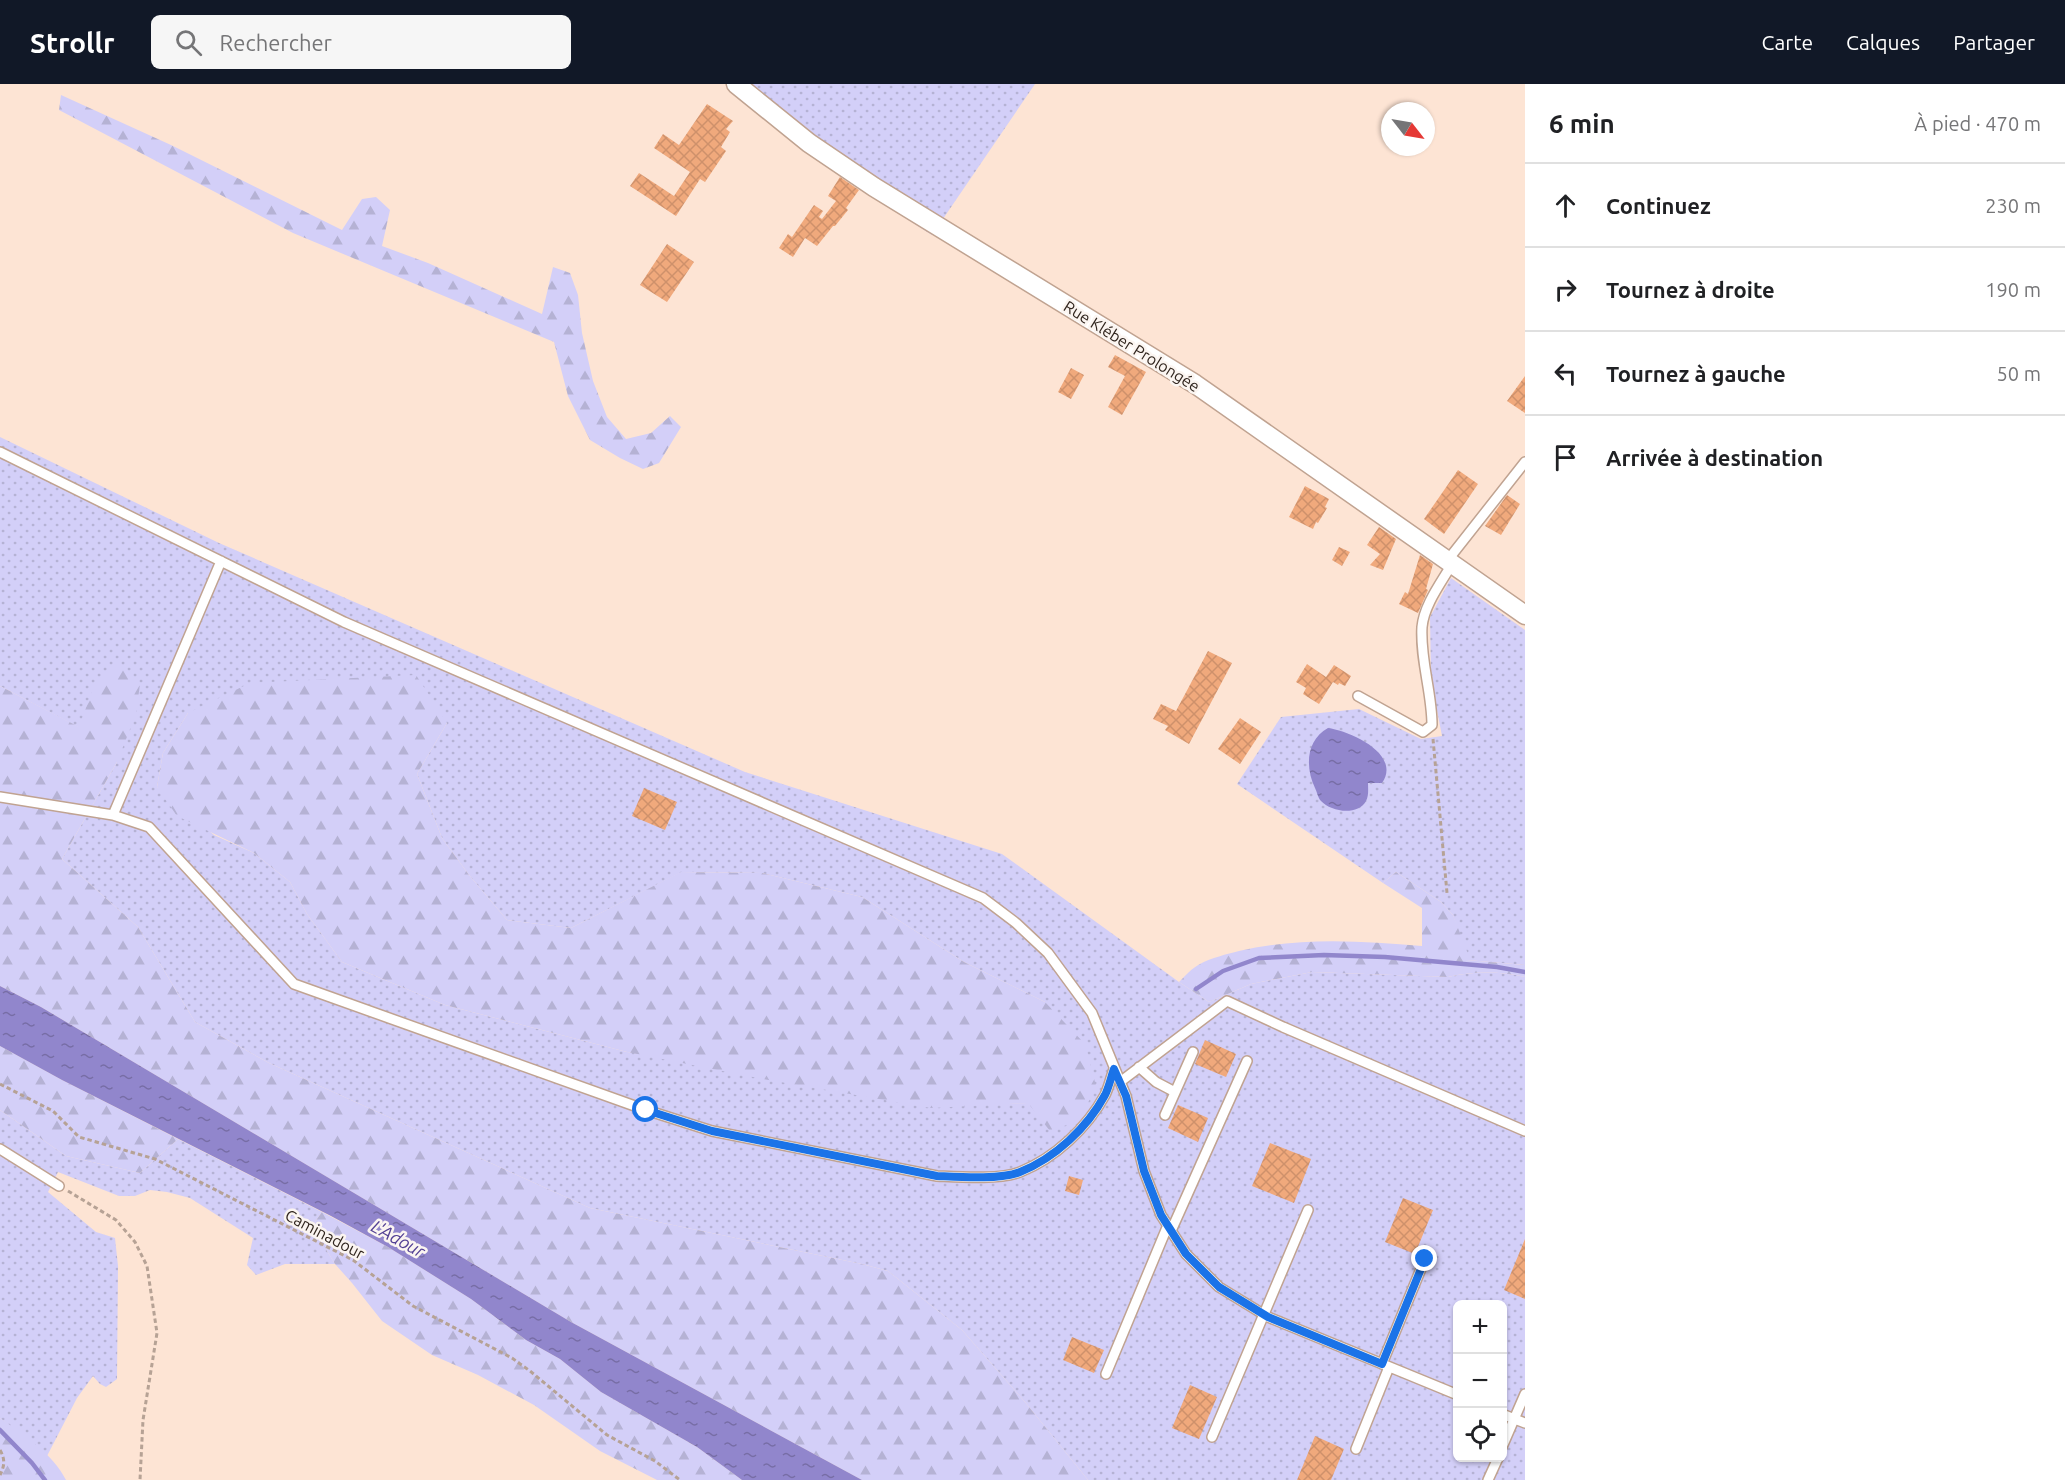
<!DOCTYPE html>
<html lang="fr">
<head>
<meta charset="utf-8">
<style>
  :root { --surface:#fff; --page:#f6f6f6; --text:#202124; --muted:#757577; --line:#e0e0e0; --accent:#111827 }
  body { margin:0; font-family:Ubuntu,sans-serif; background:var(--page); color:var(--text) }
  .controls { position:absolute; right:18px; bottom:18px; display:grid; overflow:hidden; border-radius:9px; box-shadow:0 2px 4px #0004 }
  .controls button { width:54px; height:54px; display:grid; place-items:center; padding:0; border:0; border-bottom:2px solid var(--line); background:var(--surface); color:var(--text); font:30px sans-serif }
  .compass { position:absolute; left:1381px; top:18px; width:54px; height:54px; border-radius:50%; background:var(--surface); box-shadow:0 2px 4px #0004; rotate:121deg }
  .stop { position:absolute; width:18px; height:18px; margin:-14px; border:4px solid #1a73e8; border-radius:50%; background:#fff }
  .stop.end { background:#1a73e8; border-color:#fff; box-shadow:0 2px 6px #0008 }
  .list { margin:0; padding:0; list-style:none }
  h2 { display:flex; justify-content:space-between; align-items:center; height:78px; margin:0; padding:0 24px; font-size:26px }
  h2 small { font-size:20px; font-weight:400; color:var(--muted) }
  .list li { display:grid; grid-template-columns:39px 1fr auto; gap:18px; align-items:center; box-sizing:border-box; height:84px; padding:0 24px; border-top:2px solid var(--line) }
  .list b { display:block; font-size:22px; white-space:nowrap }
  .list em { font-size:20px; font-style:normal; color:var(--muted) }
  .icon { flex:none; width:33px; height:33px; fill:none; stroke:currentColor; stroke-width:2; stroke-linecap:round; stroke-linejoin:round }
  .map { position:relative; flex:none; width:1525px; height:1396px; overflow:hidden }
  header { display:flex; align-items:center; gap:36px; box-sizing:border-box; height:84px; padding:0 30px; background:var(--accent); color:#fff }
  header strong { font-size:28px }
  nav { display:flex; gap:33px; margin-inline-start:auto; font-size:21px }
  .search { width:420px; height:54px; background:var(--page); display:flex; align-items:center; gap:15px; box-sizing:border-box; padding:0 21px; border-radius:9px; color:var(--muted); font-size:22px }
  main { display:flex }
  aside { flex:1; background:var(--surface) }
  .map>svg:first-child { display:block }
  .green { fill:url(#green-dots); fill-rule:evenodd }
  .forest { fill:url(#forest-firs) }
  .water { fill:url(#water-ripples) }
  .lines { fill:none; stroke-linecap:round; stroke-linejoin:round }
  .stream { stroke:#9186cc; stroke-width:4.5 }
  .building { fill:url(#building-cross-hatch) }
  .lane-casing { stroke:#c0a391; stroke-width:12 }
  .street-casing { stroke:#c0a391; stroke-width:21 }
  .path { stroke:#b6a295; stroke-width:3; stroke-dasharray:4.5 3; stroke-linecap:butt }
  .lane { stroke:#fff; stroke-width:9 }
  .street { stroke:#fff; stroke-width:18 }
  .route { stroke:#1a73e8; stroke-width:8 }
  .labels { text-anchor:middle; stroke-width:5; stroke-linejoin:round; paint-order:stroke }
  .street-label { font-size:16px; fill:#30251e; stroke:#fbf5f1 }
  .water-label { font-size:18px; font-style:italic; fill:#534094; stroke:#fbf5f1 }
</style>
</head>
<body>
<header>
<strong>Strollr</strong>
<div class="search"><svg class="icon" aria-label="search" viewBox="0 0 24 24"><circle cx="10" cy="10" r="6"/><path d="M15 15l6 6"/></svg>Rechercher</div>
<nav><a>Carte</a><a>Calques</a><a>Partager</a></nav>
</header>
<main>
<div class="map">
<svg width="1525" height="1396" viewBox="0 0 1525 1396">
  <defs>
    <pattern id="green-dots" width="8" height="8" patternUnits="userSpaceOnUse" patternTransform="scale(1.5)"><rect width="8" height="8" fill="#d3cff8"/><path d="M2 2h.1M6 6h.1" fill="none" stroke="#b5b2d4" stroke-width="1.8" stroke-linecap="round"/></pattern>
    <pattern id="forest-firs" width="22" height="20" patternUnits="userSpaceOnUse" patternTransform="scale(1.5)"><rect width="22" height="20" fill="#d3cff8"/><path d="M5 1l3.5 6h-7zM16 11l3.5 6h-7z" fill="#b5b2d4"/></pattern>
    <pattern id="water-ripples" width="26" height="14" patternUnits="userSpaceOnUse" patternTransform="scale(1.5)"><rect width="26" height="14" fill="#9186cc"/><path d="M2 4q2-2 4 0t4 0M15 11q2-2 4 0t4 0" fill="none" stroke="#776da5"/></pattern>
    <pattern id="building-cross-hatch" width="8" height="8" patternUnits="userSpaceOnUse" patternTransform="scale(1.5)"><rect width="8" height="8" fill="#f0a97c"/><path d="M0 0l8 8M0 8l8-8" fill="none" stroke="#ce916b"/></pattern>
  </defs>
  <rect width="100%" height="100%" fill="#fde4d4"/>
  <path class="green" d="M730,0H1035L932,151L871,112Z
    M0,353L219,459L745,688L1002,770L1179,898L1209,918L1251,900L1312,888L1448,893C1472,887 1501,887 1525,893V1396H1088L1025,1318L962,1246L888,1187L862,1180L590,1124L269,979L195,938L138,843L62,775L117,678L80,644L0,602ZM188,629L447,639L417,690L442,754L469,791L507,836L571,844L682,788L762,789L862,813L964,878L1045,918L1028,1019L993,1020L627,968L445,921L342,878L307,830L290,798L254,769L214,751L157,703L163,669ZM1458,1220H1502V1374H1458Z
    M1451,494L1525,546V881L1467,876L1453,831L1441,818L1396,788L1383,799L1237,700L1281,633L1359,625L1421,655L1442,652L1431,596L1430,533Z
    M0,1026L66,1072L140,1089L178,1055L322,1128L312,1142L335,1180H285L256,1191L247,1181L253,1154L190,1114L167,1108L150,1106L135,1112H119L58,1088L48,1108L96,1148L115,1154L118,1182L117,1295L106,1303L100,1300L93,1292L77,1314L47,1372L0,1334Z"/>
  <path class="forest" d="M61,11L171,61L342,146L362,115L376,113L390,126L382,162L428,179L542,230L553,183L570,189L578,211L582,249L593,297L607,333L626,355L651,349L670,332L681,343L659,379L643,385L620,374L590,356L568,312L554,258L293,149L59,26Z
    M118,581L140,600L136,630L117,678L62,775L138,843L195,938L269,979L590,1124L862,1180L888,1187L962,1246L1025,1318L1088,1396H862L571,1238L41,923L0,902V602L79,643L96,596Z
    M416,591L447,639L417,690L442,754L469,791L507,836L571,844L681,788L762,789L862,813L964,878L1045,918L1085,960L1096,1002C1082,1031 1083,1037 1050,1047L1028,1019L931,1024L763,995L627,968L445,921L342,878L307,830L290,798L254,769L177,732L157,703L163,669L188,629L250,599Z
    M1396,788L1441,818L1453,831L1468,870L1467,876L1525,881V893C1501,887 1472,887 1448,893L1312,888L1251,900L1209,918L1179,898C1185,892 1192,884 1200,880C1211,874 1227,870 1239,867C1300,853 1361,857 1422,862V824L1383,799Z
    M0,962L62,996L178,1055L140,1089L66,1072L0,1026Z
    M322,1128L388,1163L471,1215L526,1256L560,1275L601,1308L697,1363L742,1396H657L600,1367L534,1321L478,1291L432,1271L382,1237L352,1199L335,1180L312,1142Z
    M0,1334C24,1351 53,1370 66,1396H0Z"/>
  <path class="water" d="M1328,644C1350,647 1402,670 1382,699H1368C1368,704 1369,712 1366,717C1358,732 1331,728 1321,717C1318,714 1317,708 1315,704C1305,683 1306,656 1328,644Z
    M0,902L41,923L571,1238L862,1396H742L697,1363L601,1308L560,1275L526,1256L471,1215L388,1163L331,1132L62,996L0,962Z"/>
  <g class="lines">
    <path class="stream" d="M1196,905L1223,887L1259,874L1324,871L1385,873L1497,883L1525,888
      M0,1346L32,1379L45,1396"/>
  </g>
  <path class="building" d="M707,20L733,37L726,45L730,48L721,63L726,67L705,98L700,95L676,132L630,102L639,89L674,112L690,88L654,64L663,50L679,61Z
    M840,93L859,106L846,124L848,126L835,142H833L817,162L805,154L793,173L779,164L788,150L792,153L814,121L823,127L819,133L822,135L836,117L828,112Z
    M667,160L694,178L667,218L640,201Z
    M1115,271L1146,288L1122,331L1108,323L1125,292L1108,283Z
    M1071,284L1084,291L1071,315L1058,308Z
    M1525,292V329L1507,317Z
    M1458,386L1478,400L1444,450L1424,435Z
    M1305,402L1329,415L1325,423L1327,424L1318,439L1316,438L1313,445L1289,433Z
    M1507,411L1520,420L1501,451L1485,442Z
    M1379,443L1396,455L1383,486L1370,481L1380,470L1367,461Z
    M1339,463L1350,468L1342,482L1332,476Z
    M1420,471L1433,480L1426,505L1428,506L1418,529L1399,520L1405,508L1408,510Z
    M1208,567L1232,579L1189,660L1165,646L1168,642L1153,635L1161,620L1176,627Z
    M1307,580L1326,593L1334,581L1351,592L1345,602L1339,599L1338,601L1333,598L1319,620L1303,610L1306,604L1296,598Z
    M1240,634L1261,648L1240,680L1218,665Z
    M644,704L677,718L665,746L632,732Z
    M1205,956L1236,970L1226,993L1195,980Z
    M1178,1021L1208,1034L1198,1058L1168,1044Z
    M1270,1059L1311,1075L1294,1119L1252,1102Z
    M1069,1092L1083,1096L1079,1111L1065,1107Z
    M1403,1114L1433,1126L1415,1170L1385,1158Z
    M1525,1155V1215L1504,1206Z
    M1072,1253L1104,1266L1094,1289L1063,1276Z
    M1190,1301L1217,1313L1199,1355L1172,1344Z
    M1315,1352L1344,1365L1331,1396H1297Z"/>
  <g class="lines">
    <defs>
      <path id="lane" d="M0,368L344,538L983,814L1016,839L1048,869L1092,929L1126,1012L1144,1087L1161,1131L1186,1170L1219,1203L1268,1233L1458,1311
        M221,477L113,731L149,743L294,900L646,1026L712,1047L937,1092C959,1093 999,1096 1020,1088C1055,1074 1087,1044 1105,1011C1109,1003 1111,993 1114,985
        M1447,477L1525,378
        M1358,612L1423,648L1432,641C1432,608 1420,576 1422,543C1424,521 1441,499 1452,480
        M0,713L113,731
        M1139,983L1156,998L1175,1008
        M1120,998L1227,917L1283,943L1525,1047
        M1165,1031L1193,968
        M0,1065L59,1102
        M1171,1147L1247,977
        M1382,1280L1425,1175
        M1106,1290L1168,1141
        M1502,1330L1525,1339
        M1212,1353L1308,1126
        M1502,1363L1525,1310
        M1356,1365L1389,1283
        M1488,1396L1498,1374"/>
      <path id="street" d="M736,0L809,59L874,103L1195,300L1525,531"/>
    </defs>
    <use href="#lane" class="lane-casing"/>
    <use href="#street" class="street-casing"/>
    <path class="path" d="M1433,655L1447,809
      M0,1000L53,1027L79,1053L155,1075L353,1176L413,1222L512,1274L530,1287L607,1351L655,1377L680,1396
      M68,1107L116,1136L135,1158L147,1182L157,1249L143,1336L140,1396
      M0,1366C5,1375 5,1381 0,1391"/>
    <use href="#lane" class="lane"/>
    <use href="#street" class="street"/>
  </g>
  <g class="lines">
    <path class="route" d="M646,1026L712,1047L937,1092C959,1093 999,1096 1020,1088C1055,1074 1087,1044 1105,1011C1109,1003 1111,993 1114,985L1126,1012L1144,1087L1161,1131L1186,1170L1219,1203L1268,1233L1382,1280L1425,1175"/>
  </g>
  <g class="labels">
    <g class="street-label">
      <text transform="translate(1132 262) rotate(32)" y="6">Rue Kléber Prolongée</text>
      <text transform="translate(325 1150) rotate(28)" y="6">Caminadour</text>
    </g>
    <g class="water-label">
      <text transform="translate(398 1155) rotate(29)" y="6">L'Adour</text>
    </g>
  </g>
</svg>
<div class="controls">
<button>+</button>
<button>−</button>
<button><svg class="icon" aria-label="locate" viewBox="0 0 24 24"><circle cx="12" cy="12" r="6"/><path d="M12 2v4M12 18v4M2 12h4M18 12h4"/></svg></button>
</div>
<svg class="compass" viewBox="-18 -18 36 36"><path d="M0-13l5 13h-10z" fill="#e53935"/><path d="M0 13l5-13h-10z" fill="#757577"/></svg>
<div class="stop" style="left:646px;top:1026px"></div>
<div class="stop end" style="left:1425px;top:1175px"></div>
</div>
<aside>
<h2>6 min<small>À pied · 470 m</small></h2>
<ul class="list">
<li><svg class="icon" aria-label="ahead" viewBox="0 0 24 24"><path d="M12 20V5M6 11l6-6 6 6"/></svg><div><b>Continuez</b></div><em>230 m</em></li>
<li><svg class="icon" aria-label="right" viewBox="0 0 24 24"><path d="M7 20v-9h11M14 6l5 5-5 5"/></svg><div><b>Tournez à droite</b></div><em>190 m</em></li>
<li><svg class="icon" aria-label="left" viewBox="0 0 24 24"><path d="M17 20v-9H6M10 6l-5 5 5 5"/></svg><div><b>Tournez à gauche</b></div><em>50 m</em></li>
<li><svg class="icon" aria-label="arrive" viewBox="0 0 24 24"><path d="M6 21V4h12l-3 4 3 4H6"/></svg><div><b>Arrivée à destination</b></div></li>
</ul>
</aside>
</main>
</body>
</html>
